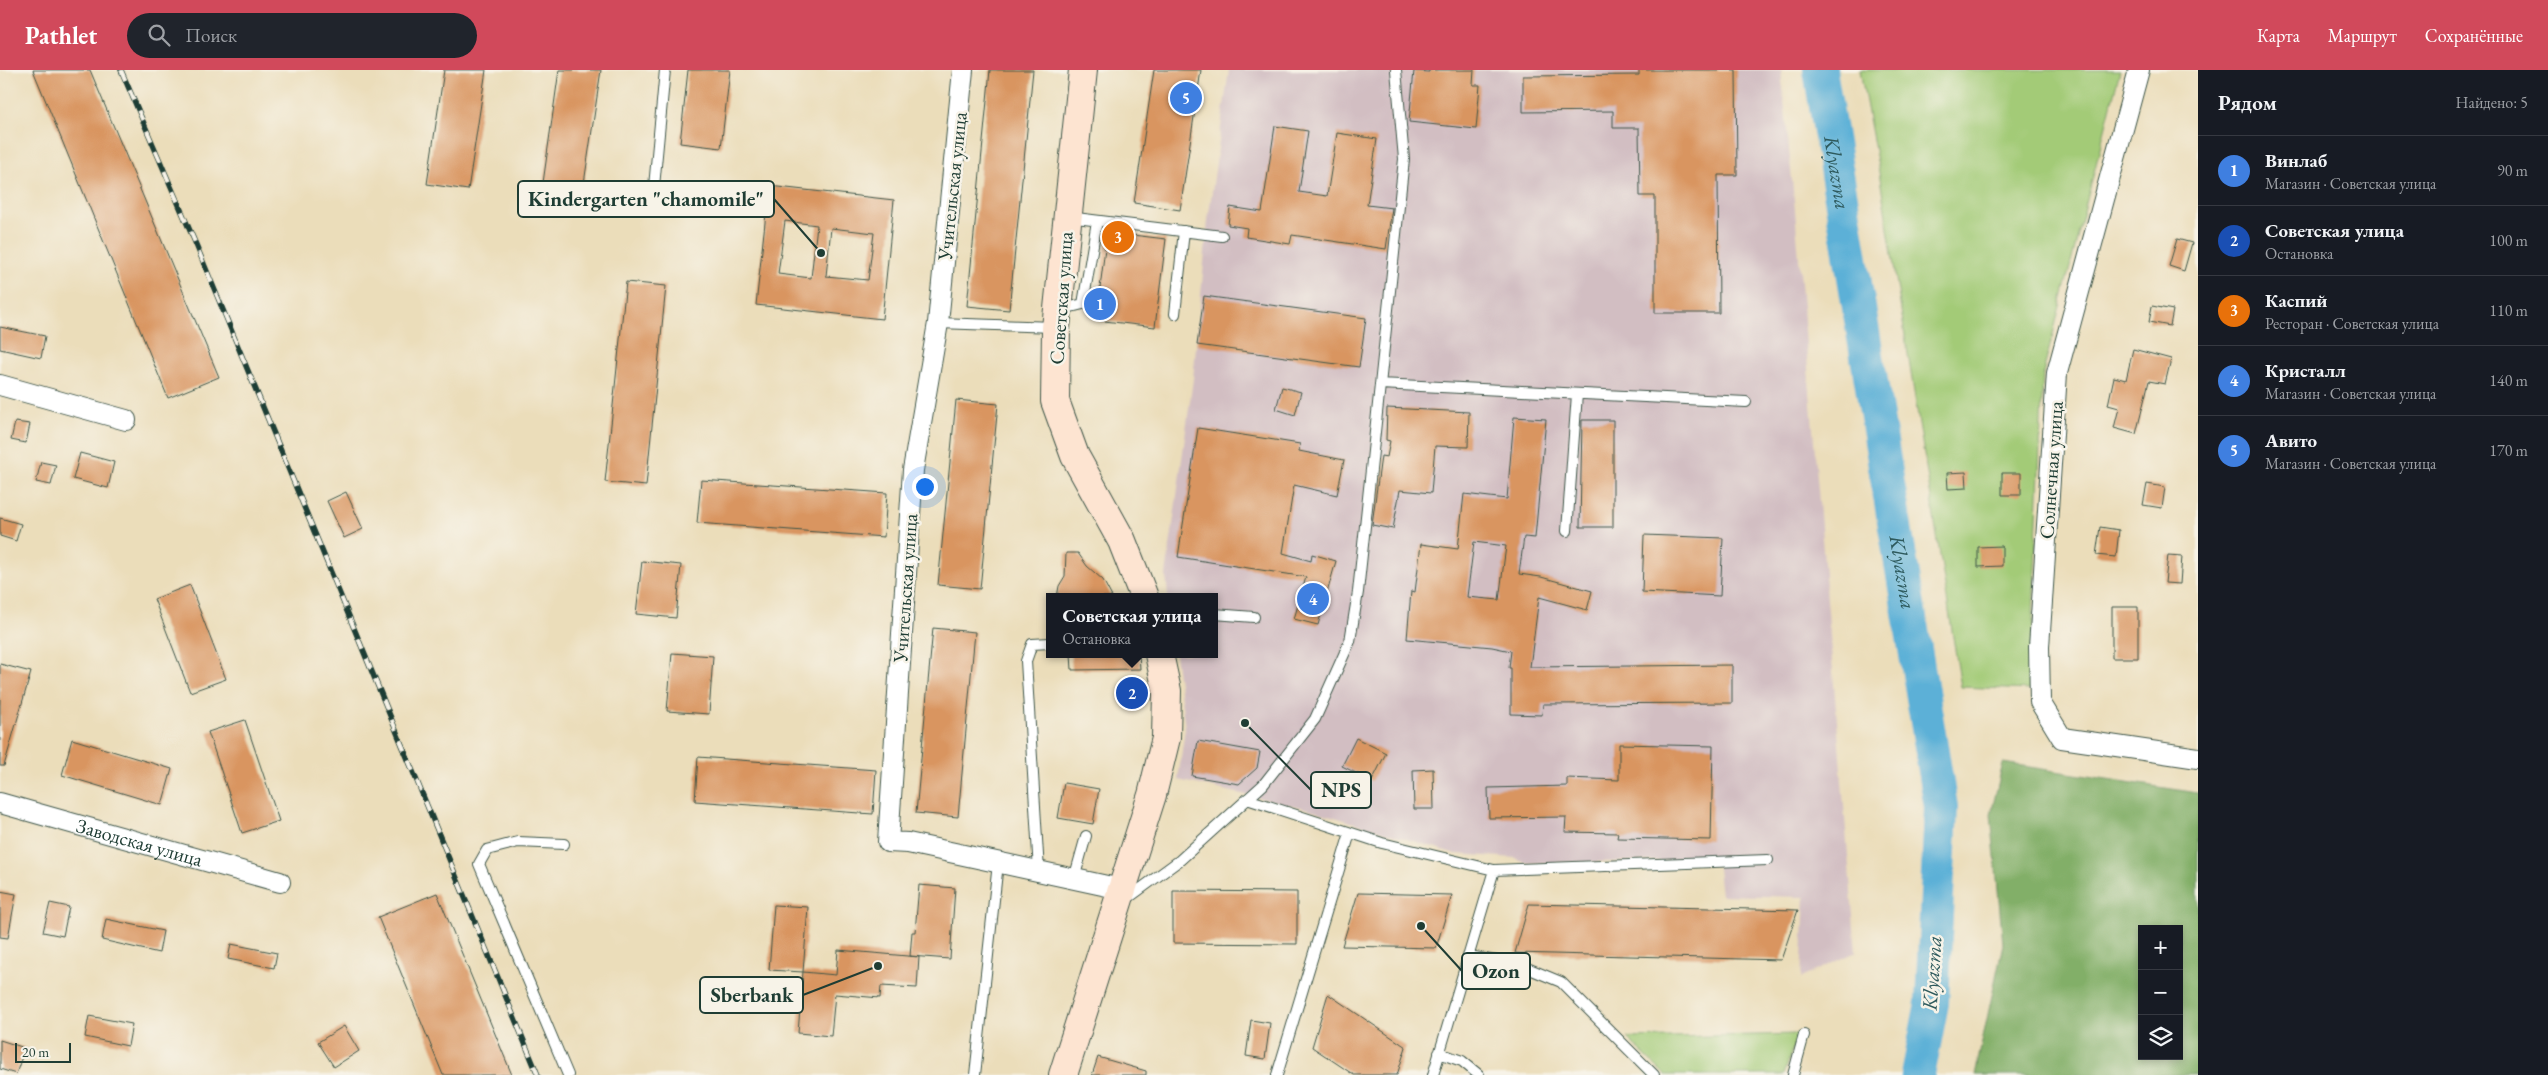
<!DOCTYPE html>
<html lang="ru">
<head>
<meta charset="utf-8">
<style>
  :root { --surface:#171b24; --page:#20242c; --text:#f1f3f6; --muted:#9ea1a6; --line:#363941; --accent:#d1495b }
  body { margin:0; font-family:"EB Garamond",serif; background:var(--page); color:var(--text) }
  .controls { position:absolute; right:15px; bottom:15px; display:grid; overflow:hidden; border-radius:0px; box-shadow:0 2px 8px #0003 }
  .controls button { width:45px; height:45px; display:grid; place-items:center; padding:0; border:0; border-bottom:1px solid var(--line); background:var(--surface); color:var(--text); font:25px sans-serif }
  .scale { position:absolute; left:15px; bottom:12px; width:56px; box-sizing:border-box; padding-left:5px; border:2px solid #1f3d34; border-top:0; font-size:14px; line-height:18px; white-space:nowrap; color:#1f3d34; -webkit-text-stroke:4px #f7f3e8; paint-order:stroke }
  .you { position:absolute; left:924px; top:416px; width:18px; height:18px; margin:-12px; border:4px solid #fff; border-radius:50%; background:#1a73e8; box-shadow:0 0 0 8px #1a73e833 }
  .badge { display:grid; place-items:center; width:32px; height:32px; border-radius:50%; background:var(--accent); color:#fff; font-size:16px; font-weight:700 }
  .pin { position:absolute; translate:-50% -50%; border:2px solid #fff; box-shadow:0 1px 5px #0006 }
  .popup { position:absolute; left:1046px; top:523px; width:172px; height:65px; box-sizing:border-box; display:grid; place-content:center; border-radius:0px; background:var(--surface); filter:drop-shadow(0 1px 4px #0005); font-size:16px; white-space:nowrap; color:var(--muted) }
  .popup b { font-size:19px; color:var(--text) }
  .popup::after { content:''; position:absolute; left:50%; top:100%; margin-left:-10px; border:10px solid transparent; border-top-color:var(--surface) }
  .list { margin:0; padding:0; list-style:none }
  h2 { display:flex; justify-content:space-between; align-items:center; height:65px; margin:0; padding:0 20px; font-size:21px }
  h2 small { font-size:16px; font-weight:400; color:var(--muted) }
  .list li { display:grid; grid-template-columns:32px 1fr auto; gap:15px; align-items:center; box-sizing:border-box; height:70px; padding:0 20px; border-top:1px solid var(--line) }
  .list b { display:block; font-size:19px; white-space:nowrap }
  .list p { margin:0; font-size:16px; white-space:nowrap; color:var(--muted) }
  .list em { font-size:16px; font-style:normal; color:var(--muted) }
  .icon { flex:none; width:28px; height:28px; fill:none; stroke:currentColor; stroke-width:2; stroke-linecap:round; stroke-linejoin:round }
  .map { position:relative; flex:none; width:2198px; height:1005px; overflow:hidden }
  header { display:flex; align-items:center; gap:30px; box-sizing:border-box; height:70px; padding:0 25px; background:var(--accent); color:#fff }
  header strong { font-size:24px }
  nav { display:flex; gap:28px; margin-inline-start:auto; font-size:18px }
  .search { width:350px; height:45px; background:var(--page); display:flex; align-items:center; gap:12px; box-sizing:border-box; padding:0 18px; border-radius:28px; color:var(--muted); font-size:19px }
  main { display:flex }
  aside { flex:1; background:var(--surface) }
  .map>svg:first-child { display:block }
  .industrial { fill:#d2bec2 }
  .green { fill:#a3cb77; stroke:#618456 }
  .forest { fill:#82af68; stroke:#50764e; fill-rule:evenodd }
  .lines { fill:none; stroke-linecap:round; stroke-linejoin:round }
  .river { stroke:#5bb0d7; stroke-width:34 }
  .building { fill:#d99560; fill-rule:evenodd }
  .service-casing { stroke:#3e5548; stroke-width:12 }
  .minor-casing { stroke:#3e5548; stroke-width:22 }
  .secondary-casing { stroke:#3e5548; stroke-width:30 }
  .service { stroke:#fff; stroke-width:10 }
  .minor { stroke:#fff; stroke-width:20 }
  .secondary { stroke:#fde4d1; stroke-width:28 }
  .rail-casing { stroke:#1f3d34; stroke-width:5.5 }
  .rail { stroke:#f7f3e8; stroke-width:4; stroke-dasharray:11; stroke-linecap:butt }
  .labels { text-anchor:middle; stroke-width:5; stroke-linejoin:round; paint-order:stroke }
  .street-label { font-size:20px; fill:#1f3d34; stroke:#f7f3e8 }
  .water-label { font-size:21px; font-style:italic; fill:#2e5a5d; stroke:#f7f3e8 }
  .leader { fill:none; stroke:#1f3d34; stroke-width:2 }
  .callout-dot { fill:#1f3d34; stroke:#f7f3e8; stroke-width:2 }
  .callout { fill:#f7f3e8; stroke:#1f3d34; stroke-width:2 }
  .callout-label { font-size:21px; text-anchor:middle; font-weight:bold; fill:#1f3d34 }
</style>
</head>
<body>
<header>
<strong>Pathlet</strong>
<div class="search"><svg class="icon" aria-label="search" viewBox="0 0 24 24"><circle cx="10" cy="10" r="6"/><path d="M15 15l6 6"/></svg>Поиск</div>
<nav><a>Карта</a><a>Маршрут</a><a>Сохранённые</a></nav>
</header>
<main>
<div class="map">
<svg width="2198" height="1005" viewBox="0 0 2198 1005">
  <rect width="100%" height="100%" fill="#f7f3e8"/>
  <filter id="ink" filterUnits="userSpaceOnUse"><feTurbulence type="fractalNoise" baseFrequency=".02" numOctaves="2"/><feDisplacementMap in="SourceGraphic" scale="10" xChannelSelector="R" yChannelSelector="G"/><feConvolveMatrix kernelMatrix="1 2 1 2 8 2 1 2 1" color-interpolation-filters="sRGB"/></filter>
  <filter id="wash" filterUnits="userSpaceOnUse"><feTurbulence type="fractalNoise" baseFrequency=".0096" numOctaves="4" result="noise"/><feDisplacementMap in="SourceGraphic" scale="20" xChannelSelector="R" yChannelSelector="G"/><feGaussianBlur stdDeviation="1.12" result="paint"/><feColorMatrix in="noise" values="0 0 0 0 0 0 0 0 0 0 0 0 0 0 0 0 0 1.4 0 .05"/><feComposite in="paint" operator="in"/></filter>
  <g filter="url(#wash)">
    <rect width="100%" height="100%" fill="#ebddba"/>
    <path class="industrial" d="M1229,0H1781L1795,140L1856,882L1801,908L1805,827L1721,825L1717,790L1527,793L1515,788L1456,784L1305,738L1178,710L1185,658L1175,584H1214V527H1168L1166,505L1193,309L1208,150Z"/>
    <path class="green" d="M1860,0H2120L2043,303L2030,620L1961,617L1879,102Z
      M1797,964L1784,1005H1665L1627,968Z"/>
    <path class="forest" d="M2003,693L2198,723V1005H1975L2003,874L1991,744ZM2142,859H2179V986H2142Z"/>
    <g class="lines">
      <path class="river" id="s1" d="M1820,0L1941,737L1932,933L1918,1005"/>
    </g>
    <g id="blocks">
      <path class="building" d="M33,0H90L219,307L168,328Z
        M444,0H486L468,120L427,114Z
        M559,0H601L580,140L540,134Z
        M688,0H730L721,78L680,73Z
        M990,0H1033L1009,240L967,236Z
        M1154,0H1201L1180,140L1134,133Z
        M1429,0H1474L1473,15H1480L1476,59L1409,52L1414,1L1429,2Z
        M1639,0H1736L1737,105H1718L1719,243H1655V126H1640L1639,58H1613V41L1523,42V6L1639,5Z
        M1275,56L1308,61L1299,122L1327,126L1337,63L1377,69L1367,135L1392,138L1386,179L1292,165L1290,174L1246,167L1247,158L1228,155L1230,137L1262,142Z
        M769,116L894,130L882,249L756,235ZM785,151L817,155L811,208L778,204ZM831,158L874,163L868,210L826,206Z
        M1107,162L1166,169L1155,257L1096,250Z
        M2177,169L2192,173L2184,201L2169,196Z
        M626,212L666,216L646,416L605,412Z
        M1204,226L1366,248L1359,297L1197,275Z
        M2152,236L2173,240L2170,256L2149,252Z
        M0,257L45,266L41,288L0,279Z
        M2133,279L2171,289L2165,314L2149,311L2136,364L2114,358L2119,338L2108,335L2114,307L2126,310Z
        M1282,317L1301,322L1295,345L1276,339Z
        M956,330L998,334L980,519L938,515Z
        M1387,338L1469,342L1468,377L1435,376L1431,423L1400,420L1393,459L1372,455L1381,386L1387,387L1390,371L1386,370Z
        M1514,347L1546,349L1535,468L1524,467L1519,504L1541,507L1592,521L1587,540L1539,527L1530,597L1732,595V633L1543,634L1542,645L1511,644V598H1509L1511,581L1492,577L1407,569L1411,521L1415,522L1421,474L1458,479L1464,424L1507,429ZM1474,472L1506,476L1499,530L1467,527Z
        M1582,350H1613V457H1580Z
        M15,352L30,354L26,373L11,370Z
        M1198,358L1300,374L1299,381L1344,390L1337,425L1294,415L1283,483L1311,491L1312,484L1336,491L1318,555L1294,549L1306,507L1178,487Z
        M80,383L114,392L108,418L73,409Z
        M41,392L56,395L51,415L36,412Z
        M1966,402L1967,418L1948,419L1947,403Z
        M2002,403H2021V425H2002Z
        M701,410L887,423L884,467L697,453Z
        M2147,414L2165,417L2162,438L2143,435Z
        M346,422L363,459L344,468L327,431Z
        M0,448L21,454L16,471L0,466Z
        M2100,457L2119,460L2116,487L2096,485Z
        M1644,465L1723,468L1720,526L1642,522Z
        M2002,476V496L1978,497V477Z
        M1066,483H1078L1087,496L1103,510L1112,527H1057L1059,516L1065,506Z
        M2168,485L2182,486L2180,514L2165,513Z
        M642,491L681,495L676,548L636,544Z
        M190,515L226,609L190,622L154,529Z
        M2112,537H2138V588H2112Z
        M933,558L975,562L958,747L916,743Z
        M672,583L713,586L709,644L667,641Z
        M1071,584H1139L1140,599L1072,600Z
        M0,594L31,602L4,696H0Z
        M245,650L279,751L242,763L208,662Z
        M1356,668L1386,683L1372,711L1342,696Z
        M72,669L172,699L162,735L62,705Z
        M1198,671L1260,682L1257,698L1239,714L1192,706Z
        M1619,674L1713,676L1711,770L1617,768L1618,763L1565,762L1566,747L1489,748L1488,718L1567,716V708L1619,710Z
        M698,687L876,700L873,744L695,731Z
        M1433,699L1434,739H1414L1413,700Z
        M1064,713L1099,719L1093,754L1058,748Z
        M919,815L955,818L950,889L910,886L912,862H915Z
        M0,821L16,824L8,868L0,867Z
        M1173,821L1297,822V874L1173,873Z
        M437,823L512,1005H443L378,847Z
        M1358,823L1452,825L1436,878L1342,876Z
        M50,833L69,837L63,866L43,862Z
        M1529,834L1798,840L1781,890L1515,883Z
        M774,835L808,837L803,902L769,900Z
        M106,849L163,861L159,883L102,870Z
        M231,874L277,883L274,898L228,889Z
        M838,880L919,887L917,918L881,916L880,928L835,924L831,966L798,963L803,902L836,905Z
        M1328,924L1406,977L1397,1005H1354L1312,977Z
        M89,946L132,954L128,976L85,967Z
        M1251,950L1270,953L1265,989L1246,986Z
        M344,956L359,981L334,997L318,972Z
        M0,970L25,978L16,1004L0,999Z
        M1098,987L1146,1001V1005H1092Z"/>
    </g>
  </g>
  <g filter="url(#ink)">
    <use href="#blocks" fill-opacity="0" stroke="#3e5548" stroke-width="1"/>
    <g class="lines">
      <defs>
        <path id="service" d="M652,138L665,0
          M1068,147L1222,166
          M1059,240L1083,234L1097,151
          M1175,244L1184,161
          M938,253L1055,257
          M1380,314L1746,332
          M1567,461L1577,324
          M1214,544L1254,547
          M1247,729L1382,773L1494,800L1768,790
          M564,774L518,772L487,780L479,794L568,1005
          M1039,801L1026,591L1032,574L1050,573
          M1074,809L1086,766
          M1124,831L1180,790L1263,715L1315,649L1350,571L1358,522L1404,89L1396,0
          M1468,886L1520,895L1561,912L1654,1005
          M1439,983L1462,991L1479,1005
          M975,1005L998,793
          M1277,1005L1350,763
          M1433,1005L1494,800
          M1793,1005L1804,965"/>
        <g id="minor">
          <path d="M963,0L938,253L913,400L888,772L908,773L1121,819"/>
          <path d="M2139,0L2057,303L2039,577L2040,632L2062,668L2198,688"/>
          <path d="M0,315L126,350"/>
          <path id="s2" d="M0,733L280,812"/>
        </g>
        <path id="secondary" d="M1083,0L1056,258L1055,331L1075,386L1122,471L1144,527
          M1063,1005L1152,725L1166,668L1167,621L1159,584"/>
      </defs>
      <use href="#service" class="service-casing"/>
      <use href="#minor" class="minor-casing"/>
      <use href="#secondary" class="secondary-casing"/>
      <use href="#service" class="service"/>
      <use href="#minor" class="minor"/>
      <use href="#secondary" class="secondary"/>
      <defs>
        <path id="rail" d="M121,0L197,177L538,1005"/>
      </defs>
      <use href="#rail" class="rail-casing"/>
      <use href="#rail" class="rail"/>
    </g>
  </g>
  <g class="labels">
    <g class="street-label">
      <text transform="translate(952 116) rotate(-84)" y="7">Учительская улица</text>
      <text transform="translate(1061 228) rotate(-86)" y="7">Советская улица</text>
      <text transform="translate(2051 400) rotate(-86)" y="7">Солнечная улица</text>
      <text transform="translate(905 518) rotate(-86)" y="7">Учительская улица</text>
      <text dy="7" stroke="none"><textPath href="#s2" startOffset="145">Заводская улица</textPath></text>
    </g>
    <g class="water-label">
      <text dy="7" stroke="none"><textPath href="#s1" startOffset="104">Klyazma</textPath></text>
      <text dy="7" stroke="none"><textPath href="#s1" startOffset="509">Klyazma</textPath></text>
      <text transform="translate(1932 903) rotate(-86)" y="7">Klyazma</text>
    </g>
  </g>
  <path class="leader" d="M821 183L774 129M1245 653L1311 720M1421 856L1462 901M878 896L803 925"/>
  <g class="callout-dot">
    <circle cx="821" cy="183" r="5"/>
    <circle cx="1245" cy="653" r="5"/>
    <circle cx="1421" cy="856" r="5"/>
    <circle cx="878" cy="896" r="5"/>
  </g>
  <g class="callout">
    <rect x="518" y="111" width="256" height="36" rx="5"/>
    <rect x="1311" y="702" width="60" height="36" rx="5"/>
    <rect x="1462" y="883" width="68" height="36" rx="5"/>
    <rect x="700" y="907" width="103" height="36" rx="5"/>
  </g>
  <g class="callout-label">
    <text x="646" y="136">Kindergarten "chamomile"</text>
    <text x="1341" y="727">NPS</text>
    <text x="1496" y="908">Ozon</text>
    <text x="752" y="932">Sberbank</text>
  </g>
</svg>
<div class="controls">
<button>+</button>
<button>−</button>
<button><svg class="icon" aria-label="layers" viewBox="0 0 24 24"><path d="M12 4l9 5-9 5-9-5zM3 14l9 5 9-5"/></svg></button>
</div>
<div class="scale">20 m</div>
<div class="you"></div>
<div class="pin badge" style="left:1100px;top:234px;background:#3f7fe0">1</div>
<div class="pin badge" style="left:1132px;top:623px;background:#1a4fb4">2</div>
<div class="popup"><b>Советская улица</b>Остановка</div>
<div class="pin badge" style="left:1118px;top:167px;background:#e8710a">3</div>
<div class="pin badge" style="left:1313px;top:529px;background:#3f7fe0">4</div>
<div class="pin badge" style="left:1186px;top:28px;background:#3f7fe0">5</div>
</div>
<aside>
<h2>Рядом<small>Найдено: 5</small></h2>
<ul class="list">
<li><span class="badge" style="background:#3f7fe0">1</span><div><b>Винлаб</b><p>Магазин · Советская улица</p></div><em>90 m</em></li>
<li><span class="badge" style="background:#1a4fb4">2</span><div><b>Советская улица</b><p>Остановка</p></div><em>100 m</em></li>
<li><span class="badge" style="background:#e8710a">3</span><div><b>Каспий</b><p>Ресторан · Советская улица</p></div><em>110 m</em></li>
<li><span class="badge" style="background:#3f7fe0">4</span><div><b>Кристалл</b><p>Магазин · Советская улица</p></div><em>140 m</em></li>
<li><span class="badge" style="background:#3f7fe0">5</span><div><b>Авито</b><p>Магазин · Советская улица</p></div><em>170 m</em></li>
</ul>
</aside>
</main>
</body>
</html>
